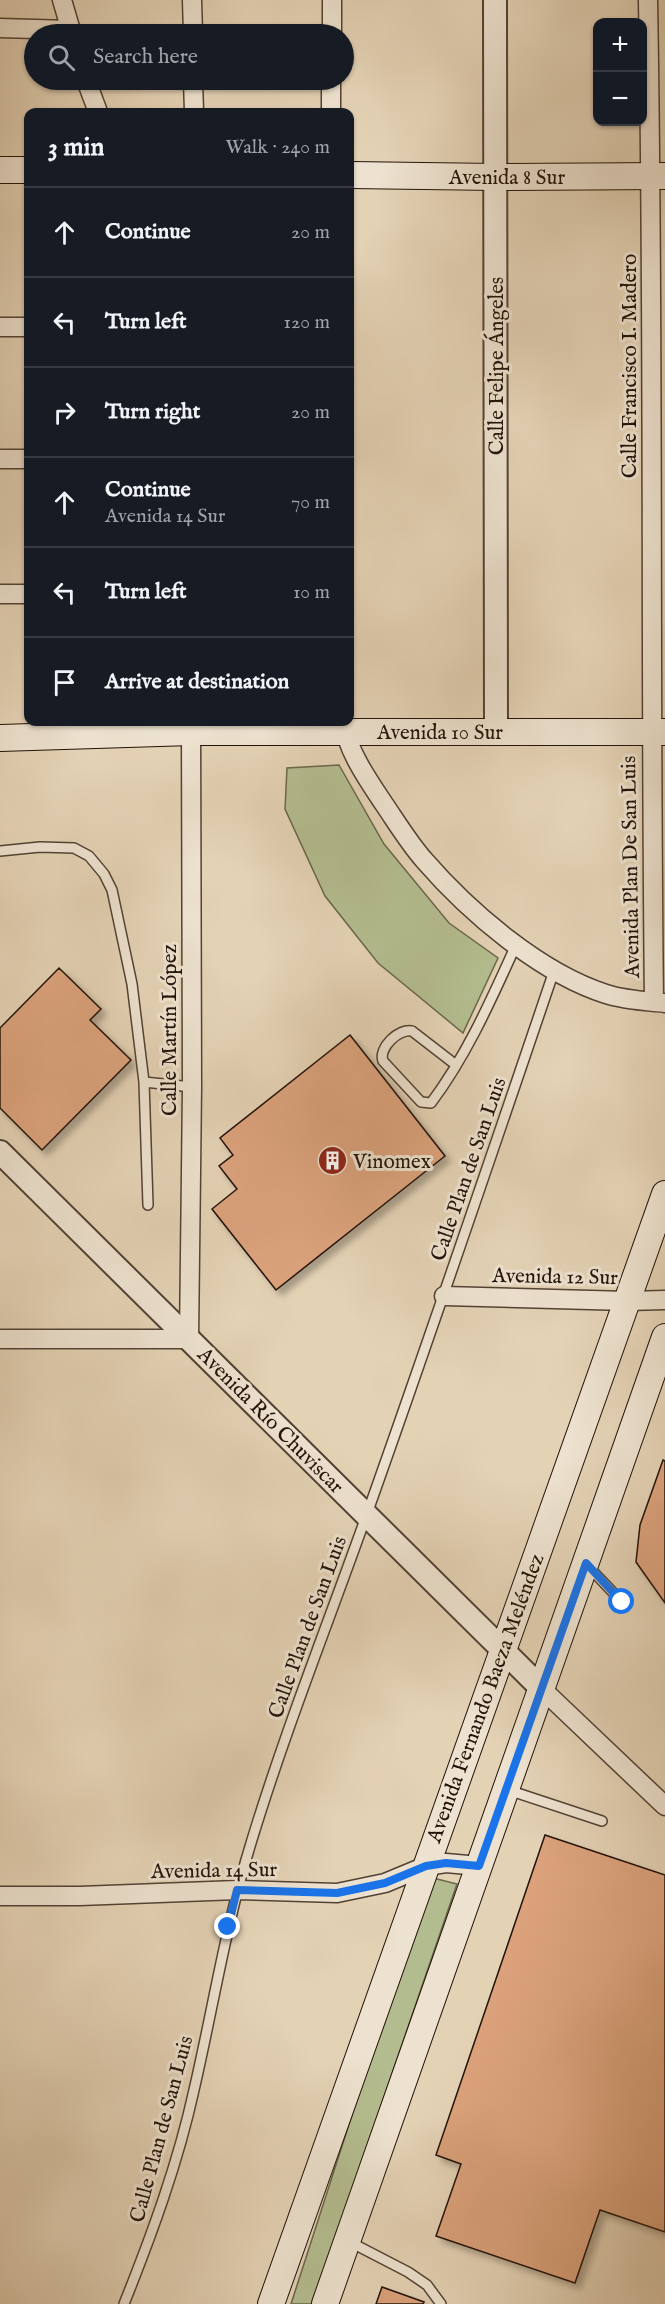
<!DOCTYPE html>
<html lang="en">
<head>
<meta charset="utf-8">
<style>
  :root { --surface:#171b24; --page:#242831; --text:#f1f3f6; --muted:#9ea1a6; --line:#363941 }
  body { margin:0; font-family:"IM FELL English",serif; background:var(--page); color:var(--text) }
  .controls { position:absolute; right:18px; top:18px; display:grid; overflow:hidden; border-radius:12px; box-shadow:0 2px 4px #0004 }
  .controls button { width:54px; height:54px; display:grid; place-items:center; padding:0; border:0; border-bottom:2px solid var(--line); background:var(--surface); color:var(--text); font:30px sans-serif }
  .stop { position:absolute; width:18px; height:18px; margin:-14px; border:4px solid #1a73e8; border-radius:50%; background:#fff }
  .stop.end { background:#1a73e8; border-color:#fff; box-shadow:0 2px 6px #0008 }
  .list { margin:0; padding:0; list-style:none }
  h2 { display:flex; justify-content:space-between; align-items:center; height:78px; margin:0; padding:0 24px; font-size:26px }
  h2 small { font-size:20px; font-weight:400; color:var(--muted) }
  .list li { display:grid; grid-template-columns:39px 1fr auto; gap:18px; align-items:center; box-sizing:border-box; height:90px; padding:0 24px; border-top:2px solid var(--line) }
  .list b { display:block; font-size:22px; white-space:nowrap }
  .list p { margin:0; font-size:20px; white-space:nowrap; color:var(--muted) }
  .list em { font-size:20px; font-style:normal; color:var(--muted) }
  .icon { flex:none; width:33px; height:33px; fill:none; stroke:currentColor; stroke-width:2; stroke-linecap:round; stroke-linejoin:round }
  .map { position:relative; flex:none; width:665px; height:2304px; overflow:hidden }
  .search { position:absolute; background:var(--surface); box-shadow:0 2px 4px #0004; left:24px; top:24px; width:330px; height:66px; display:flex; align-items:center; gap:15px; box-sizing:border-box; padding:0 21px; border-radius:33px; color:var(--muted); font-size:22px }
  .panel { position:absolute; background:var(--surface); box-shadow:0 2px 4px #0004; left:24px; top:108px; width:330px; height:618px; border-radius:12px }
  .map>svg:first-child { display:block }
  .green { fill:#b3bc8e; stroke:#6a674c; stroke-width:1.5 }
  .building { fill:#dba27b; stroke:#221209; stroke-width:1.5; filter:url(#shadow) }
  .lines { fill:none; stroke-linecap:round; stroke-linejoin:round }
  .service-casing { stroke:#524234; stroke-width:12 }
  .minor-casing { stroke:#524234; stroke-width:21 }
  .tertiary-casing { stroke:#524234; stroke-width:26 }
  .secondary-casing { stroke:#221209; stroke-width:28 }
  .service { stroke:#ede2cf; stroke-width:9 }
  .minor { stroke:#ede2cf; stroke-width:18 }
  .tertiary { stroke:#ede2cf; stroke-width:22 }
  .secondary { stroke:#ede2cf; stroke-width:26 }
  .route { stroke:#1a73e8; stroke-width:8 }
  .labels { text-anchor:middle; stroke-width:6; stroke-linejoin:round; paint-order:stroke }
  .street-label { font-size:21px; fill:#221209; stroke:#ede2cf }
  .poi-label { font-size:21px; fill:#221209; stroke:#ede2cf; text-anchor:start }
</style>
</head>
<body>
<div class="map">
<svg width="665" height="2304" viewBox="0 0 665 2304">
  <defs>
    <filter id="shadow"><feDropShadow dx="5.5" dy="5.5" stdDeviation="3" flood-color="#0004"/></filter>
  </defs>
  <rect width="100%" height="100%" fill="#e4d2b5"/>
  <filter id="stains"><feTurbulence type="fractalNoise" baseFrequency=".00333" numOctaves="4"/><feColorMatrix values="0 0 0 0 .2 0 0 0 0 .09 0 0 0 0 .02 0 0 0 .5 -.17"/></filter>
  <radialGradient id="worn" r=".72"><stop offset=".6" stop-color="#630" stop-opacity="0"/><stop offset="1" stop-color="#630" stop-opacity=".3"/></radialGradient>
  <path class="green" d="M339,765L384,844L449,923L498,958L463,1033L378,963L325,896L285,809L287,768Z
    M429,1877L457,1884L313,2304H291Z"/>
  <path class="building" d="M59,968L101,1009L90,1020L131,1060L42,1150L0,1108V1028Z
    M350,1035L445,1156L276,1290L212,1209L237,1189L219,1166L233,1155L220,1138Z
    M663,1460L665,1461V1603L636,1562L640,1525Z
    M545,1835L665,1875V2232L600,2210L575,2283L436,2236L461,2164L436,2155Z
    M382,2287L424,2302L423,2304H376Z"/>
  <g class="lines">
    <defs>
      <path id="service" d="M0,851L40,847L74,848L89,856L104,874L112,890L132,984L144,1082
        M456,1065L412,1031C399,1028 378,1048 383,1061L421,1102L431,1103C467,1055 491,1000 516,945
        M148,1205L144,1082L192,1087
        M587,1565L622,1602
        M508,1790L602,1821
        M348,2241L408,2272L427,2285L441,2304
        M124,2304C152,2234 178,2163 194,2090C213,2008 226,1924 251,1843C285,1731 329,1621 368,1511C432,1331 493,1151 554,971"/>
      <path id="minor" d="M62,0L72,34
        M192,0L193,34
        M648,0C654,334 650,668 654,1002
        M0,28L70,30
        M332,34V0
        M86,80L98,112
        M193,80L194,112
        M331,112V80
        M0,327H28
        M0,459H28
        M0,594H28
        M344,723C346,749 370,783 384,804C397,823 409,843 424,860C469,912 540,973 606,994C624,1000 646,1001 665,1003
        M444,1296L627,1301L665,1300
        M0,1339H189L192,1087L191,722
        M541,1688L665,1806
        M0,1896H80L237,1890L337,1893L385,1883L426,1866L446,1863L479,1866"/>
      <path id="tertiary" d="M495,0L496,732
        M0,1152L541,1688"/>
      <path id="secondary" d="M0,170H28
        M350,175L496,177L665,176
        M0,738L191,732H665
        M271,2304L665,1194
        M325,2304L665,1337"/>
    </defs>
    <use href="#service" class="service-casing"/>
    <use href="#minor" class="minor-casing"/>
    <use href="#tertiary" class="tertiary-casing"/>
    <use href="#secondary" class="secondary-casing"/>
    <use href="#service" class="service"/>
    <use href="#minor" class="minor"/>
    <use href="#tertiary" class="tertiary"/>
    <use href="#secondary" class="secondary"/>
  </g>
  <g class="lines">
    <path class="route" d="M228,1927L237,1890L337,1893L385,1883L426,1866L446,1863L479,1866L586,1563L622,1602"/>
  </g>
  <defs>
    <symbol id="building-disc" viewBox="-11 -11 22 22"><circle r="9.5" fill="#8f2418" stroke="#ede2cf"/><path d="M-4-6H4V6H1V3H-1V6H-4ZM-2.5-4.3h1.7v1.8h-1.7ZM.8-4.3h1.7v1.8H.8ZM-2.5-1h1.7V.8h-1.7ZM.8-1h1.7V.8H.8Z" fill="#fff"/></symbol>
  </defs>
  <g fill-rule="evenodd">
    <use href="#building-disc" x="316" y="1144" width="33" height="33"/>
  </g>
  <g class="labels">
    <g class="street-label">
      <text x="507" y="184">Avenida 8 Sur</text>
      <text transform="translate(496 366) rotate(-90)" y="7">Calle Felipe Ángeles</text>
      <text transform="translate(629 366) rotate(-90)" y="7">Calle Francisco I. Madero</text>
      <text x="440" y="739">Avenida 10 Sur</text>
      <text transform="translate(630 867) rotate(-91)" y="7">Avenida Plan De San Luis</text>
      <text transform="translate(169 1030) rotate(-90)" y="7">Calle Martín López</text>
      <text transform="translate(468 1169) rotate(-71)" y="7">Calle Plan de San Luis</text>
      <text transform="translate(555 1276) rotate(1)" y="7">Avenida 12 Sur</text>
      <text transform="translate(271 1420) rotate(45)" y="7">Avenida Río Chuviscar</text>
      <text transform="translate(307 1627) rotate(-70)" y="7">Calle Plan de San Luis</text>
      <text transform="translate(485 1698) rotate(-70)" y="7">Avenida Fernando Baeza Meléndez</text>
      <text transform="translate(214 1870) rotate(-1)" y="7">Avenida 14 Sur</text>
      <text transform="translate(161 2129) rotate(-75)" y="7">Calle Plan de San Luis</text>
    </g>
    <g class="poi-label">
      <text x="353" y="1168">Vinomex</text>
    </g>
  </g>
  <rect width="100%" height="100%" filter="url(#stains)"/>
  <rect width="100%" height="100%" fill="url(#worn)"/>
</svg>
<div class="controls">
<button>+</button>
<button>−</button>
</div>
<div class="stop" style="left:622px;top:1602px"></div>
<div class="stop end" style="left:228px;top:1927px"></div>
<div class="search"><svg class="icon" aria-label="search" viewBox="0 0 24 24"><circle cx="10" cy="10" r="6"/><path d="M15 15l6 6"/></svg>Search here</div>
<section class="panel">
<h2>3 min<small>Walk · 240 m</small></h2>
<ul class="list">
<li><svg class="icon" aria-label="ahead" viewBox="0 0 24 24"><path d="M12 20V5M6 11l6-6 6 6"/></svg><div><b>Continue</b></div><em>20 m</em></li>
<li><svg class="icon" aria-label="left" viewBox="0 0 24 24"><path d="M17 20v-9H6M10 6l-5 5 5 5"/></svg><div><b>Turn left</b></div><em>120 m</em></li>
<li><svg class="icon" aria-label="right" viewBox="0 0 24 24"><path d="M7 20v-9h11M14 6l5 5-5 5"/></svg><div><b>Turn right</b></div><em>20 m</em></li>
<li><svg class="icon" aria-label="ahead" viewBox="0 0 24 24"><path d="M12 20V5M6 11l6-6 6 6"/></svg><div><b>Continue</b><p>Avenida 14 Sur</p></div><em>70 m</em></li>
<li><svg class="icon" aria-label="left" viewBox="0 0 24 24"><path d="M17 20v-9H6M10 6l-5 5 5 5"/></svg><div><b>Turn left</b></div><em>10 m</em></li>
<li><svg class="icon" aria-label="arrive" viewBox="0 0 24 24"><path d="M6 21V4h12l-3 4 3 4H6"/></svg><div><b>Arrive at destination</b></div></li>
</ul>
</section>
</div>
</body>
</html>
